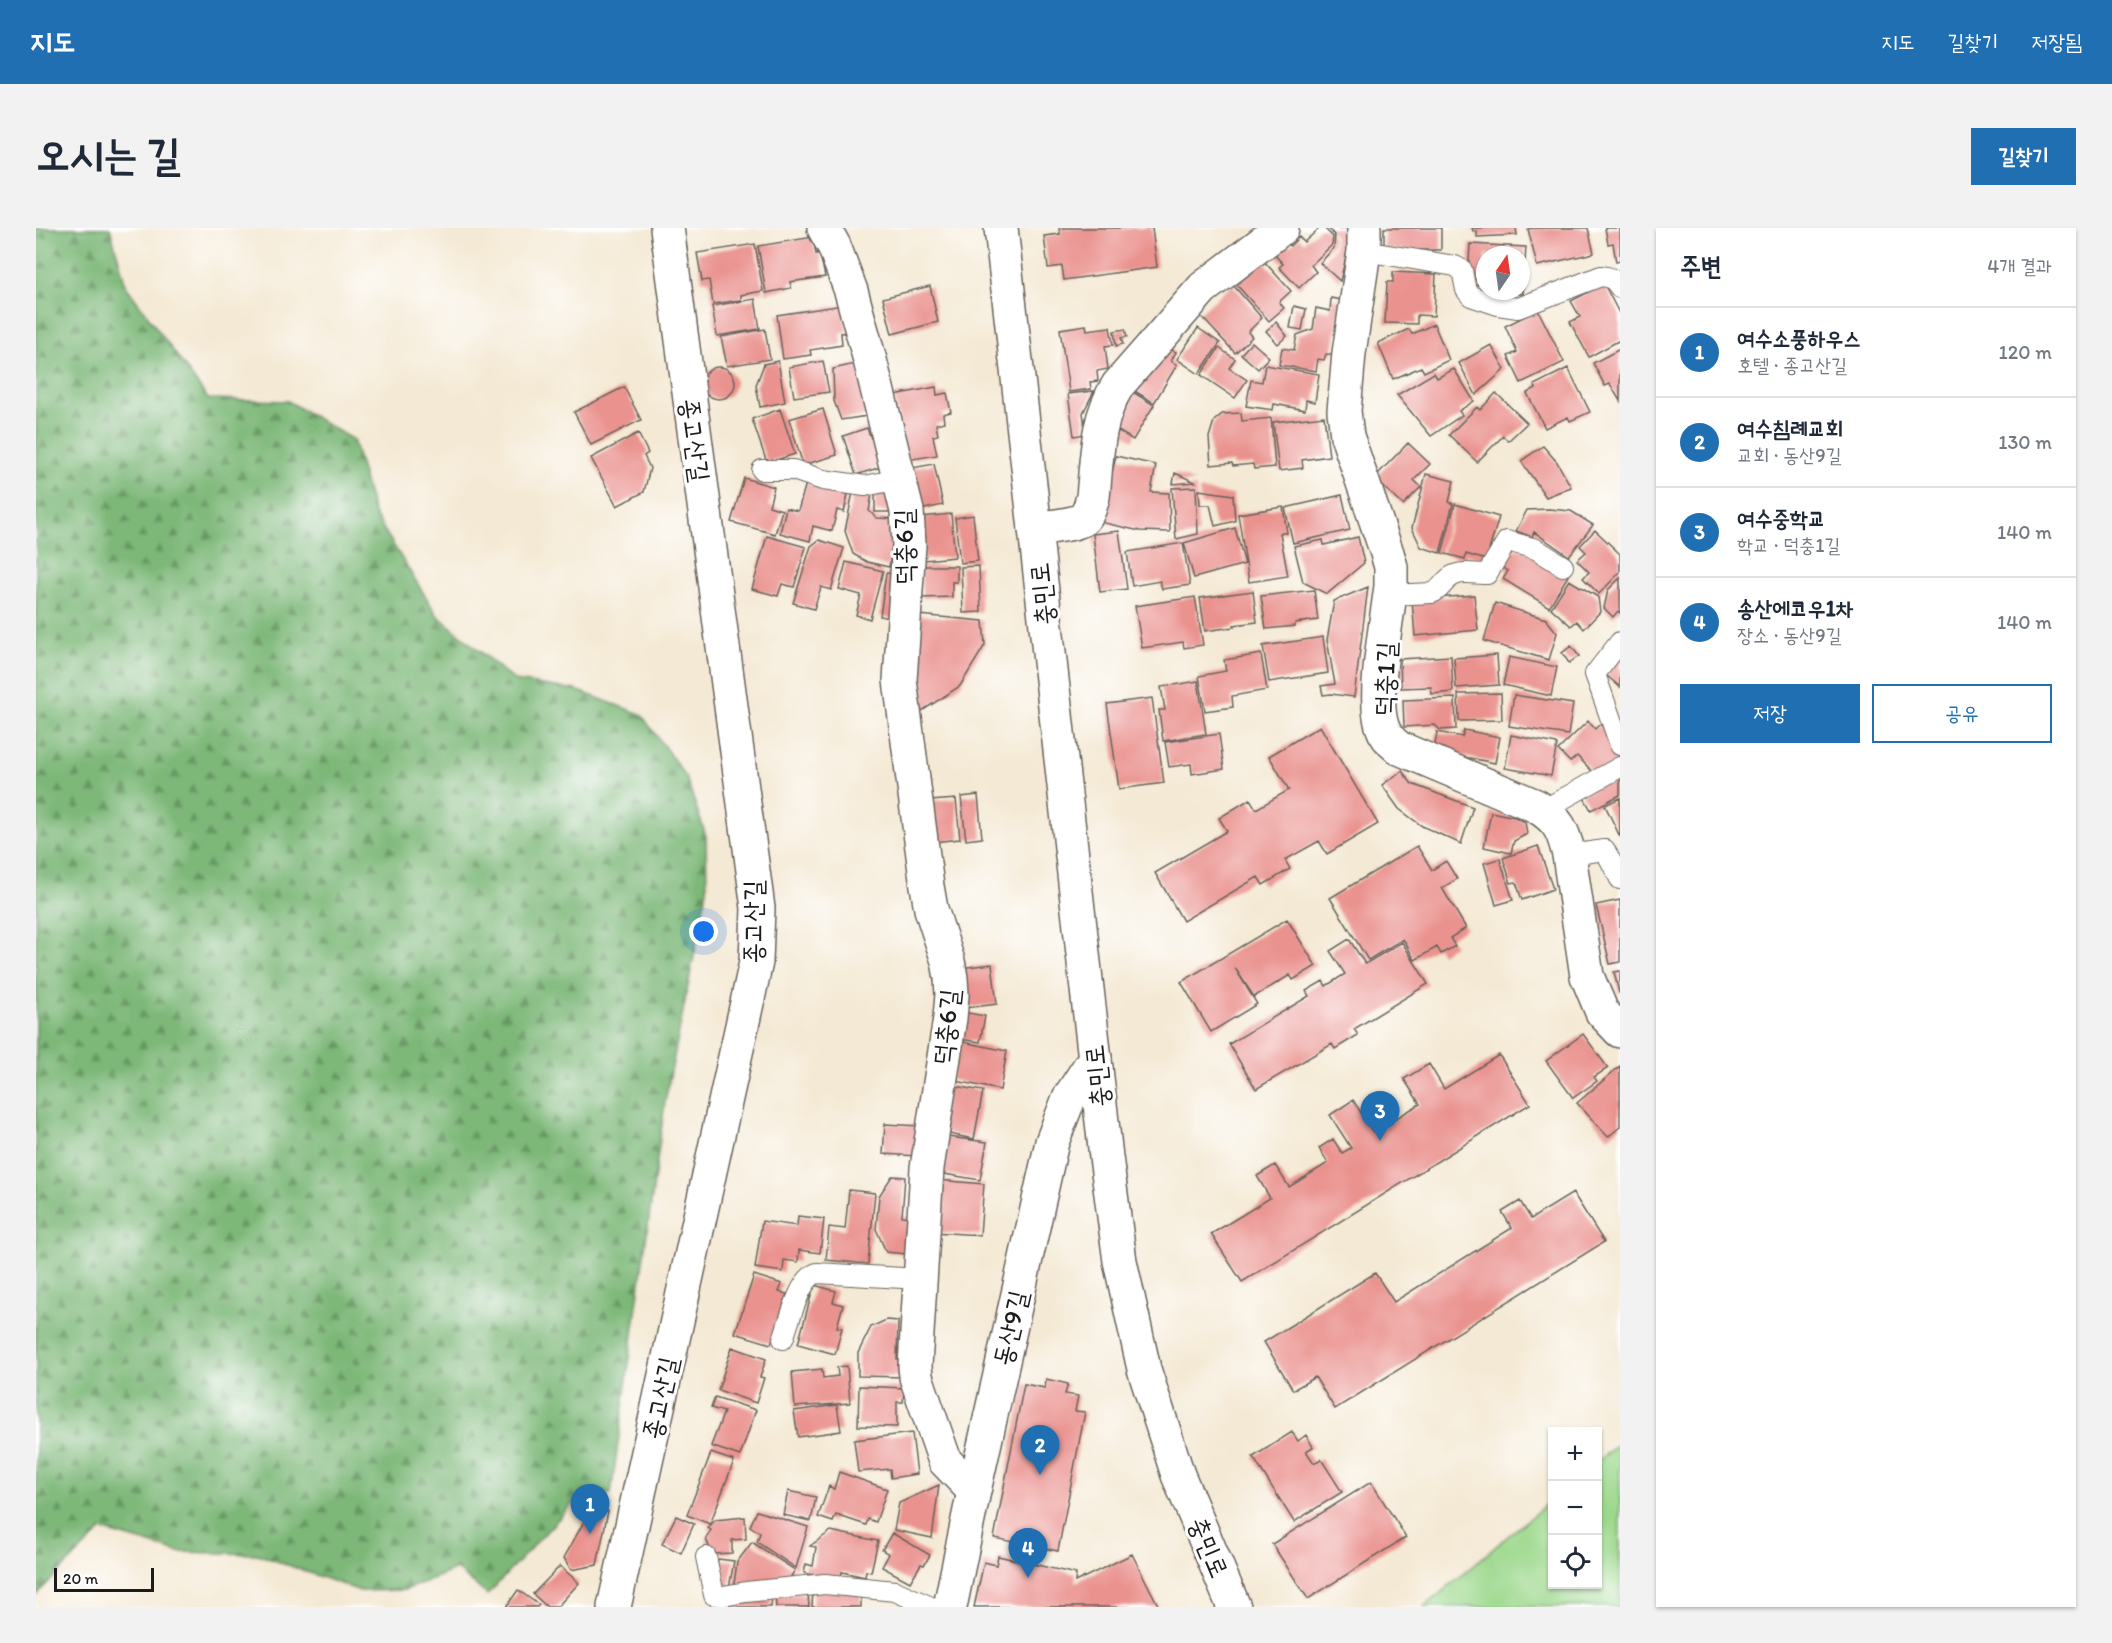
<!DOCTYPE html>
<html lang="ko">
<head>
<meta charset="utf-8">
<style>
  :root { --surface:#fff; --page:#f2f2f3; --text:#1f2937; --muted:#747a83; --line:#e0e1e3; --accent:#1f6fb2 }
  body { margin:0; font-family:Itim,"Poor Story",sans-serif; background:var(--page); color:var(--text) }
  .controls { position:absolute; right:18px; bottom:18px; display:grid; overflow:hidden; border-radius:0px; box-shadow:0 2px 4px #0004 }
  .controls button { width:54px; height:54px; display:grid; place-items:center; padding:0; border:0; border-bottom:2px solid var(--line); background:var(--surface); color:var(--text); font:30px sans-serif }
  .compass { position:absolute; left:1440px; top:18px; width:54px; height:54px; border-radius:50%; background:var(--surface); box-shadow:0 2px 4px #0004; rotate:13deg }
  .scale { position:absolute; left:18px; bottom:15px; width:100px; box-sizing:border-box; padding-left:6px; border:3px solid #1c1c1c; border-top:0; font-size:16px; line-height:21px; white-space:nowrap; color:#1c1c1c; -webkit-text-stroke:4px #fff; paint-order:stroke }
  .you { position:absolute; left:668px; top:704px; width:21px; height:21px; margin:-15px; border:4px solid #fff; border-radius:50%; background:#1a73e8; box-shadow:0 0 0 9px #1a73e833 }
  .badge { display:grid; place-items:center; width:39px; height:39px; border-radius:50%; background:var(--accent); color:#fff; font-size:20px; font-weight:700 }
  .pin { position:absolute; translate:-50% -50px; filter:drop-shadow(0 2px 3px #0008) }
  .pin::after { content:''; position:absolute; top:32px; width:21px; height:18px; background:inherit; clip-path:polygon(0 0,100% 0,50% 100%) }
  .list { margin:0; padding:0; list-style:none }
  h2 { display:flex; justify-content:space-between; align-items:center; height:78px; margin:0; padding:0 24px; font-size:26px }
  h2 small { font-size:20px; font-weight:400; color:var(--muted) }
  .list li { display:grid; grid-template-columns:39px 1fr auto; gap:18px; align-items:center; box-sizing:border-box; height:90px; padding:0 24px; border-top:2px solid var(--line) }
  .list b { display:block; font-size:22px; white-space:nowrap }
  .list p { margin:0; font-size:20px; white-space:nowrap; color:var(--muted) }
  .list em { font-size:20px; font-style:normal; color:var(--muted) }
  .actions { display:flex; gap:12px; padding:18px 24px }
  .actions a { flex:1; padding:14px 0; border:2px solid var(--accent); border-radius:0px; text-align:center; font-size:21px; color:var(--accent) }
  .actions .main { background:var(--accent); color:#fff }
  .icon { flex:none; width:33px; height:33px; fill:none; stroke:currentColor; stroke-width:2; stroke-linecap:round; stroke-linejoin:round }
  .map { position:relative; flex:none; width:1584px; height:1379px; overflow:hidden; border-radius:0px }
  header { display:flex; align-items:center; gap:36px; box-sizing:border-box; height:84px; padding:0 30px; background:var(--accent); color:#fff }
  header strong { font-size:28px }
  nav { display:flex; gap:33px; margin-inline-start:auto; font-size:21px }
  .intro { display:flex; align-items:center; justify-content:space-between; box-sizing:border-box; height:144px; padding:0 36px }
  h1 { margin:0; font-size:42px }
  .button { padding:15px 27px; border-radius:0px; background:var(--accent); color:#fff; font-size:21px; font-weight:700 }
  main { display:flex; gap:36px; padding:0 36px }
  aside { flex:1; background:var(--surface); border-radius:0px; box-shadow:0 2px 4px #0004 }
  .map>svg:first-child { display:block }
  .forest { fill:url(#forest-firs); stroke:#4c6a4a; stroke-width:1.5 }
  .garden { fill:#9cd88c; stroke:#5c7a54; stroke-width:1.5 }
  .building { fill:#ea928e }
  .lines { fill:none; stroke-linecap:round; stroke-linejoin:round }
  .lane-casing { stroke:#68645c; stroke-width:22 }
  .street-casing { stroke:#68645c; stroke-width:36 }
  .secondary-casing { stroke:#68645c; stroke-width:36 }
  .lane { stroke:#fff; stroke-width:20 }
  .street { stroke:#fff; stroke-width:33 }
  .secondary { stroke:#fff; stroke-width:33 }
  .labels { text-anchor:middle; stroke-width:6; stroke-linejoin:round; paint-order:stroke }
  .street-label { font-size:26px; fill:#1c1c1c; stroke:#fff }
</style>
</head>
<body>
<header>
<strong>지도</strong>
<nav><a>지도</a><a>길찾기</a><a>저장됨</a></nav>
</header>
<div class="intro"><h1>오시는 길</h1><a class="button">길찾기</a></div>
<main>
<div class="map">
<svg width="1584" height="1379" viewBox="0 0 1584 1379">
  <defs>
    <pattern id="forest-firs" width="22" height="20" patternUnits="userSpaceOnUse" patternTransform="scale(1.5)"><rect width="22" height="20" fill="#7db878"/><path d="M5 1l3.5 6h-7zM16 11l3.5 6h-7z" fill="#669562"/></pattern>
  </defs>
  <rect width="100%" height="100%" fill="#fff"/>
  <filter id="ink" filterUnits="userSpaceOnUse"><feTurbulence type="fractalNoise" baseFrequency=".0167" numOctaves="2"/><feDisplacementMap in="SourceGraphic" scale="12" xChannelSelector="R" yChannelSelector="G"/><feConvolveMatrix kernelMatrix="1 2 1 2 8 2 1 2 1" color-interpolation-filters="sRGB"/></filter>
  <filter id="wash" filterUnits="userSpaceOnUse"><feTurbulence type="fractalNoise" baseFrequency=".008" numOctaves="4" result="noise"/><feDisplacementMap in="SourceGraphic" scale="24" xChannelSelector="R" yChannelSelector="G"/><feGaussianBlur stdDeviation="1.35" result="paint"/><feColorMatrix in="noise" values="0 0 0 0 0 0 0 0 0 0 0 0 0 0 0 0 0 1.4 0 .05"/><feComposite in="paint" operator="in"/></filter>
  <g filter="url(#wash)">
    <rect width="100%" height="100%" fill="#f4e9d4"/>
    <path class="forest" d="M0,0H74L90,58L172,171L252,173L317,212L338,286L401,387L479,453L540,462L605,486L650,549L670,608L671,662L629,874L575,1266L540,1272L451,1367L420,1341L369,1362L324,1363L221,1326L142,1324L66,1302L0,1367Z"/>
    <path class="garden" d="M1584,1214V1379H1388L1516,1271V1356H1562V1233Z"/>
    <g id="blocks">
      <path class="building" d="M1023,0H1116L1121,39L1028,52L1026,38L1012,40L1008,8L1024,6Z
        M1284,0H1288L1297,9L1296,17L1275,37L1280,44L1263,60L1243,39L1247,36L1237,25L1250,13L1254,18L1263,9L1268,14Z
        M1292,0H1314L1311,25L1304,53L1284,35L1298,20L1299,8Z
        M1348,0H1405V22H1348Z
        M1436,0H1480L1481,7L1441,9V3H1437Z
        M1496,0H1552L1558,25L1501,38L1492,1Z
        M1569,0H1584V33L1580,34L1577,15L1572,16Z
        M777,9L780,26L784,25L789,49L754,54L755,60L730,65L722,18Z
        M719,16L727,63L705,67V72L677,76L673,52L666,53L661,25Z
        M1434,16L1490,19L1487,66L1469,65V63H1485V27H1449V57L1438,56L1439,51L1432,50Z
        M1226,31L1255,63L1243,74L1248,80L1233,93L1199,55Z
        M1357,44L1400,46L1398,88L1381,87V96L1349,95L1351,54H1357Z
        M1196,56L1226,90L1212,104L1216,109L1199,125L1163,86Z
        M1568,56L1584,87V112L1553,129L1534,94L1544,89L1535,73Z
        M894,58L902,94L856,106L847,70Z
        M1295,70L1306,72L1296,127L1290,126L1288,132L1282,131L1280,143L1243,137L1246,120L1258,122L1261,107L1277,101L1280,80L1294,83Z
        M719,71L724,101L681,108L676,78Z
        M807,77L811,104L805,105L806,117L774,122L775,127L747,131L741,87Z
        M1258,78L1270,81L1266,102L1254,100Z
        M1502,82L1528,134L1485,155L1472,128L1481,124L1469,98Z
        M1240,94L1251,108L1242,116L1230,103Z
        M1398,96L1413,132L1388,144L1385,139L1357,151L1342,115L1373,101L1376,106Z
        M1050,97L1051,102L1074,99L1077,117L1069,118L1072,141L1061,143L1062,153L1054,154L1055,161L1033,164L1024,101Z
        M1162,100L1184,115L1163,146L1141,131Z
        M729,101L734,131L691,138L685,109Z
        M1089,101L1091,109L1085,110L1087,116L1080,118L1078,103Z
        M1216,114L1233,129L1222,141L1205,126Z
        M1455,117L1469,141L1440,167L1423,135Z
        M1183,120L1199,131L1193,140L1211,152L1199,170L1165,147Z
        M1134,121L1140,124L1135,133L1141,137L1118,175L1094,160Z
        M1584,121V173L1574,156L1569,158L1557,135Z
        M742,133L749,174L724,179L720,157L728,136Z
        M787,133L793,164L758,169L753,139Z
        M823,135L831,188L805,192L798,173L797,141Z
        M1229,137L1283,146L1279,174L1270,172L1269,182L1238,176L1237,182L1210,178L1215,152L1226,154Z
        M667 155a16 16 0 1 1 32 0a16 16 0 1 1-32 0Z
        M1532,140L1554,184L1534,193L1532,189L1509,200L1491,165L1500,160L1498,157Z
        M1418,141L1438,173L1423,183L1426,187L1395,208L1361,167L1398,145L1401,150Z
        M588,159L605,192L555,217L538,184Z
        M900,159L901,167L911,165L915,184L907,186L908,194L900,196L902,207L897,208L901,227L871,232L858,167Z
        M1092,161L1118,177L1097,212L1071,196Z
        M1058,163L1047,185L1050,206L1038,208L1032,166Z
        M1460,165L1491,195L1472,213L1467,208L1441,234L1413,207L1441,179L1444,182Z
        M744,181L759,226L731,235L716,191Z
        M787,181L801,227L767,237L753,191Z
        M1205,185L1206,193L1235,190L1239,239L1218,241L1217,236L1197,238L1196,235L1175,237L1173,209L1178,193L1186,186Z
        M1288,188L1293,228L1266,232L1267,240L1243,243L1237,194Z
        M831,200L835,210L841,208L851,237L820,247L807,208Z
        M602,205L612,225L608,228L614,240L608,264L581,278L555,230Z
        M1372,215L1394,236L1378,252L1385,259L1367,277L1338,250Z
        M1507,218L1521,234L1535,259L1510,269L1485,233Z
        M1080,228L1120,237L1115,264L1133,265L1134,304L1104,303L1064,294Z
        M898,236L907,277L879,283L870,241Z
        M1139,245L1159,254L1137,256Z
        M1390,246L1418,253L1413,274L1417,276L1404,325L1385,319L1376,300Z
        M708,250L738,259L733,278L746,282L739,306L695,294Z
        M770,255L812,266L808,284L801,282L796,303L777,298L774,313L744,305L750,280L762,283Z
        M1160,259L1162,306L1140,311L1136,260Z
        M1163,262L1197,267L1199,293L1179,298L1174,277H1164Z
        M839,263H857L856,284H839Z
        M817,264L836,266L833,283L841,290L860,291L853,339L831,334L817,326L809,303Z
        M1306,267L1314,302L1257,315L1249,280Z
        M1419,276L1463,289L1450,332L1430,326L1429,331L1406,325Z
        M1247,279L1251,305H1244L1252,348L1213,354L1202,286Z
        M1513,281L1535,283L1557,297L1533,328L1498,304L1496,309L1480,303L1491,282Z
        M915,286L919,329L888,332L885,289Z
        M937,287L942,333L924,335L919,290Z
        M1199,300L1209,336L1158,350L1148,315Z
        M1559,302L1584,326V344L1563,366L1547,350L1553,344L1541,332L1550,324L1544,318Z
        M1083,303L1091,361L1064,364L1057,306Z
        M731,308L770,319L758,359L746,356L742,368L716,361Z
        M1322,309L1328,335L1291,366L1267,354L1258,318L1287,312L1288,317Z
        M783,312L808,320L795,362L785,359L778,381L757,375L775,318Z
        M1147,315L1154,357L1126,361L1124,353L1096,358L1091,324Z
        M1487,321L1532,348L1513,379L1467,351L1472,343L1465,338L1475,322Z
        M810,334L847,343L834,391L820,387L825,367L803,361Z
        M885,338H921V354H916V369L886,370Z
        M943,338L945,384L927,385L925,339Z
        M850,345L864,347L858,391L844,388Z
        M1584,350V385L1582,383L1577,389L1568,380L1572,362Z
        M1533,352L1562,369L1564,384L1548,401L1541,393L1535,398L1515,380Z
        M1332,359L1318,469L1295,466L1287,467L1285,458L1299,456L1291,412L1298,373Z
        M1278,362L1282,392L1259,395V398L1230,401L1225,368Z
        M1217,363L1221,394L1198,397V399L1169,403L1164,370Z
        M1438,367L1442,402L1379,408L1376,372Z
        M1159,369L1167,417L1148,420L1147,414L1106,420L1099,378Z
        M1459,375L1510,391L1521,405L1513,432L1448,413Z
        M882,387L947,393L949,417L924,458L886,483L878,480Z
        M1287,409L1292,445L1233,454L1227,418Z
        M1535,418L1543,428L1533,435L1526,425Z
        M1225,426L1231,462L1196,468L1197,479L1169,483L1163,448L1190,443L1188,432Z
        M1461,427L1463,457L1420,460L1418,430Z
        M1415,428L1417,464L1396,466L1395,459L1365,460L1364,431Z
        M1473,429L1521,439L1515,468L1467,457Z
        M1584,429V459L1570,447Z
        M1162,453L1170,506L1127,513L1123,482H1129L1125,459Z
        M1465,465L1466,492L1423,493L1422,466Z
        M1478,467L1537,476L1532,507L1473,498Z
        M1116,470L1128,555L1083,561L1071,476Z
        M1419,470L1420,501L1404,502L1399,497L1368,499L1367,472Z
        M1552,493L1559,501L1564,496L1579,510L1573,516L1584,527V533L1559,546L1541,528L1534,534L1522,522Z
        M1284,498L1342,596L1291,626L1283,613L1249,632L1254,641L1227,657L1222,649L1147,693L1119,645L1191,603L1183,590L1214,571L1220,581L1253,562L1233,528Z
        M1428,502L1464,509L1459,535L1398,523L1401,504L1426,509Z
        M1183,506L1188,541L1156,546L1155,536L1133,539L1129,514Z
        M1475,507L1521,516L1515,548L1469,540Z
        M1366,543L1376,556L1437,579L1425,616L1386,598L1363,581L1346,557Z
        M1584,546V567L1555,582L1546,566Z
        M942,567L946,610L930,612L925,569Z
        M1584,570V609L1569,577Z
        M920,571L924,611L897,614L894,573Z
        M1455,584L1479,589L1489,594L1491,606L1478,613L1475,625L1448,619Z
        M1381,618L1396,642L1410,633L1421,651L1406,660L1430,700L1414,710L1419,718L1405,726L1401,719L1379,732L1367,711L1332,732L1294,670Z
        M1502,618L1517,661L1486,672L1480,654L1475,655L1467,630Z
        M1464,631L1477,672L1460,677L1448,635Z
        M1584,672V734L1574,736L1560,677Z
        M1251,691L1280,738L1257,752L1254,747L1218,769L1199,740L1221,776L1175,804L1145,754Z
        M1313,711L1329,736L1366,714L1392,756L1318,801L1322,807L1299,821L1296,816L1220,861L1193,816L1273,768L1270,763L1287,753L1290,758L1309,746L1294,723Z
        M956,736L961,776L929,780L924,740Z
        M1584,743V765H1583L1578,744Z
        M927,784L949,788L944,814L923,811Z
        M1547,806L1572,840L1558,849L1561,853L1537,870L1510,833Z
        M923,813L971,823L964,862L915,852Z
        M1463,827L1494,876L1206,1054L1175,1006L1234,970L1221,948L1239,937L1253,959L1292,935L1283,920L1297,911L1306,925L1315,920L1294,887L1317,872L1337,904L1384,876L1368,851L1393,836L1408,861Z
        M1584,838V899L1572,909L1541,875Z
        M913,857L947,863L938,911L903,904Z
        M849,896L885,898L883,928L847,926Z
        M904,908L951,914L944,952L902,945Z
        M856,948L869,949L866,988L874,989L871,1026L850,1024L840,1001L843,968Z
        M901,952L948,956L944,1007L896,1004Z
        M813,962L839,965L832,1036L790,1032L793,999L809,1001Z
        M1537,965L1568,1014L1299,1181L1279,1149L1257,1162L1228,1114L1339,1045L1358,1074L1476,1000L1466,984L1484,973L1495,991Z
        M762,988L788,991L784,1025L763,1022L762,1034L748,1032L747,1044L719,1040L726,993L761,998Z
        M718,1047L746,1056L743,1064L751,1066L735,1116L699,1105Z
        M778,1057L800,1063L797,1074L807,1077L801,1099L806,1100L799,1126L762,1116Z
        M850,1092L862,1093L861,1131H868V1149L822,1148V1125L835,1099Z
        M696,1119L730,1131L724,1149L728,1150L720,1175L682,1162Z
        M811,1138L814,1175L759,1179L756,1144L786,1141L787,1150L802,1148L801,1139Z
        M1010,1151L1032,1156L1029,1166L1042,1168L1039,1183L1049,1184L1022,1323L958,1310L988,1156L1009,1160Z
        M823,1158L868,1160L867,1174H861V1199L822,1198Z
        M679,1169L720,1182L704,1228L675,1218L688,1184L675,1180Z
        M801,1177L805,1203L762,1209L758,1183Z
        M1256,1204L1262,1213L1270,1207L1277,1219L1270,1223L1278,1235L1285,1231L1306,1264L1258,1294L1217,1229Z
        M876,1205L881,1246L855,1250L854,1241L822,1244L818,1212Z
        M675,1225L698,1233L674,1296L651,1287Z
        M803,1244L851,1261L840,1294L832,1291L830,1297L800,1287L797,1294L782,1289L793,1258L798,1261Z
        M1335,1254L1370,1309L1272,1371L1236,1316Z
        M903,1257L896,1310L858,1302L863,1275Z
        M752,1263L780,1269L775,1293L747,1287Z
        M556,1279L572,1283L561,1337L535,1342L528,1330Z
        M721,1283L772,1299L760,1340L721,1314L724,1305L714,1298Z
        M640,1288L658,1296L645,1325L626,1316Z
        M709,1289L710,1311L696,1312V1325L676,1326L670,1311L675,1302L672,1300L679,1292Z
        M795,1303L842,1313L835,1344L830,1343L829,1349L806,1344L804,1353L768,1345L770,1336L777,1338L780,1319L774,1318Z
        M856,1305L894,1327L888,1337L885,1336L874,1354L846,1339L853,1326L846,1322Z
        M716,1314L759,1342L751,1355L698,1356L701,1334Z
        M1096,1326L1123,1379H938L948,1334L960,1337L962,1328L1040,1346L1039,1354Z
        M682,1331L698,1333L693,1360L678,1358Z
        M524,1338L543,1355L521,1379H511L497,1366Z
        M482,1362L503,1377L501,1379H470Z
        M777,1362L825,1363V1379H776Z
        M739,1366H772L773,1379H740Z
        M736,1367L735,1379H691L689,1375Z"/>
    </g>
  </g>
  <g filter="url(#ink)">
    <use href="#blocks" fill-opacity="0" stroke="#68645c" stroke-width="1.5"/>
    <g class="lines">
      <defs>
        <path id="lane" d="M1328,23L1419,38L1426,42L1430,62L1435,68L1462,77L1482,80L1565,48C1574,49 1579,51 1584,60
          M726,242H757L787,252L829,258L863,251
          M1354,367L1396,365C1403,363 1405,358 1410,353C1421,341 1435,346 1451,346L1471,313L1500,321L1527,338
          M1584,414L1559,446L1584,517
          M1507,582L1584,539
          M1533,627L1569,622L1584,651
          M747,1111C754,1093 763,1051 781,1045L884,1051
          M670,1329L678,1367L687,1368L710,1364L789,1356L859,1363L895,1379"/>
        <path id="street" d="M788,0L798,18L815,63L835,136L871,283L873,317L864,452L891,658L895,681L912,733L915,750L916,767L914,790L891,940L879,1138L880,1149L909,1233L938,1263
          M1328,0V23L1313,125L1308,183L1311,208L1351,325L1355,339V358C1351,393 1336,467 1346,498C1349,508 1355,514 1363,520L1500,578C1523,592 1527,602 1533,627L1551,748L1566,784L1584,803
          M999,301C1011,299 1038,297 1047,291C1053,286 1055,276 1057,269C1061,230 1060,192 1082,157L1167,60L1246,0
          M578,1379L720,734L722,680L631,0
          M914,1379L938,1263L1016,914L1033,870L1059,830"/>
        <path id="secondary" d="M965,0L1070,929L1084,1033L1108,1141L1142,1247L1198,1379"/>
      </defs>
      <use href="#lane" class="lane-casing"/>
      <use href="#street" class="street-casing"/>
      <use href="#secondary" class="secondary-casing"/>
      <use href="#lane" class="lane"/>
      <use href="#street" class="street"/>
      <use href="#secondary" class="secondary"/>
    </g>
  </g>
  <g class="labels">
    <g class="street-label">
      <text transform="translate(659 212) rotate(82)" y="9">종고산길</text>
      <text transform="translate(868 319) rotate(-91)" y="9">덕충6길</text>
      <text transform="translate(1006 366) rotate(-96)" y="9">충민로</text>
      <text transform="translate(1349 451) rotate(-88)" y="9">덕충1길</text>
      <text transform="translate(717 694) rotate(-90)" y="9">종고산길</text>
      <text transform="translate(910 799) rotate(-84)" y="9">덕충6길</text>
      <text transform="translate(1061 848) rotate(-96)" y="9">충민로</text>
      <text transform="translate(974 1100) rotate(-77)" y="9">동산9길</text>
      <text transform="translate(624 1170) rotate(-78)" y="9">종고산길</text>
      <text transform="translate(1173 1319) rotate(67)" y="9">충민로</text>
    </g>
  </g>
</svg>
<div class="controls">
<button>+</button>
<button>−</button>
<button><svg class="icon" aria-label="locate" viewBox="0 0 24 24"><circle cx="12" cy="12" r="6"/><path d="M12 2v4M12 18v4M2 12h4M18 12h4"/></svg></button>
</div>
<svg class="compass" viewBox="-18 -18 36 36"><path d="M0-13l5 13h-10z" fill="#e53935"/><path d="M0 13l5-13h-10z" fill="#747a83"/></svg>
<div class="scale">20 m</div>
<div class="you"></div>
<div class="pin badge" style="left:554px;top:1306px">1</div>
<div class="pin badge" style="left:1004px;top:1247px">2</div>
<div class="pin badge" style="left:1344px;top:913px">3</div>
<div class="pin badge" style="left:992px;top:1350px">4</div>
</div>
<aside>
<h2>주변<small>4개 결과</small></h2>
<ul class="list">
<li><span class="badge">1</span><div><b>여수소풍하우스</b><p>호텔 · 종고산길</p></div><em>120 m</em></li>
<li><span class="badge">2</span><div><b>여수침례교회</b><p>교회 · 동산9길</p></div><em>130 m</em></li>
<li><span class="badge">3</span><div><b>여수중학교</b><p>학교 · 덕충1길</p></div><em>140 m</em></li>
<li><span class="badge">4</span><div><b>송산에코우1차</b><p>장소 · 동산9길</p></div><em>140 m</em></li>
</ul>
<div class="actions"><a class="main">저장</a><a>공유</a></div>
</aside>
</main>
</body>
</html>
